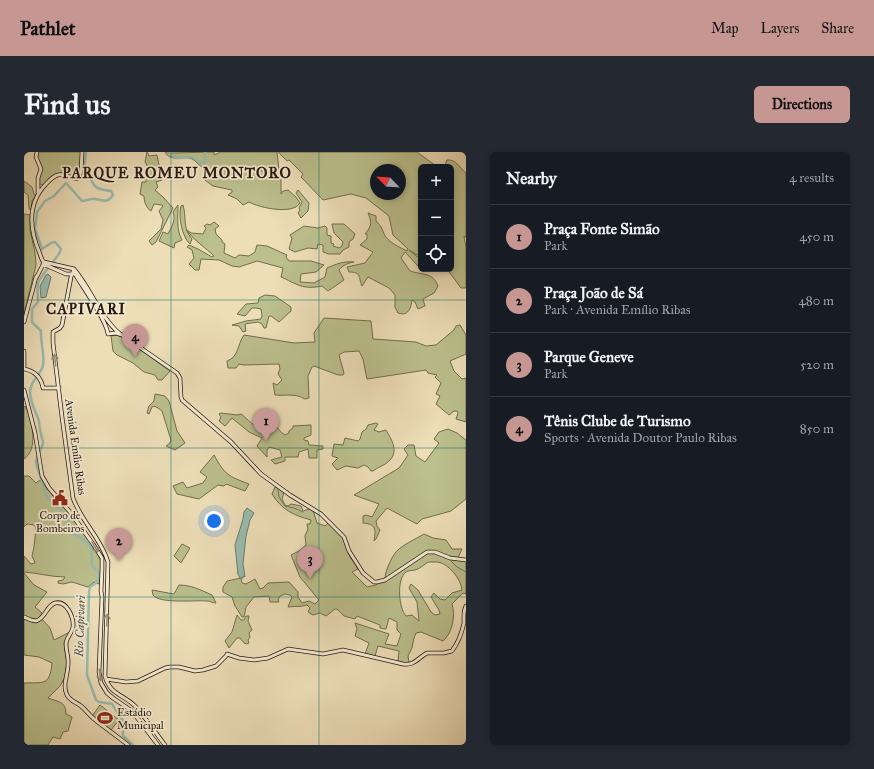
<!DOCTYPE html>
<html lang="en">
<head>
<meta charset="utf-8">
<style>
  :root { --surface:#171b24; --page:#242831; --text:#f1f3f6; --muted:#9ea1a6; --line:#363941; --accent:#c59692 }
  body { margin:0; font-family:"IM FELL Great Primer",serif; background:var(--page); color:var(--text) }
  .controls { position:absolute; right:12px; top:12px; display:grid; overflow:hidden; border-radius:6px; box-shadow:0 2px 6px #0003 }
  .controls button { width:36px; height:36px; display:grid; place-items:center; padding:0; border:0; border-bottom:1px solid var(--line); background:var(--surface); color:var(--text); font:20px sans-serif }
  .compass { position:absolute; left:346px; top:12px; width:36px; height:36px; border-radius:50%; background:var(--surface); box-shadow:0 2px 6px #0003; rotate:295deg }
  .you { position:absolute; left:190px; top:369px; width:14px; height:14px; margin:-10px; border:3px solid #fff; border-radius:50%; background:#1a73e8; box-shadow:0 0 0 6px #1a73e833 }
  .badge { display:grid; place-items:center; width:26px; height:26px; border-radius:50%; background:var(--accent); color:#111; font-size:13px; font-weight:700 }
  .pin { position:absolute; translate:-50% -33px; filter:drop-shadow(0 1px 2px #0008) }
  .pin::after { content:''; position:absolute; top:21px; width:14px; height:12px; background:inherit; clip-path:polygon(0 0,100% 0,50% 100%) }
  .list { margin:0; padding:0; list-style:none }
  h2 { display:flex; justify-content:space-between; align-items:center; height:52px; margin:0; padding:0 16px; font-size:17px }
  h2 small { font-size:13px; font-weight:400; color:var(--muted) }
  .list li { display:grid; grid-template-columns:26px 1fr auto; gap:12px; align-items:center; box-sizing:border-box; height:64px; padding:0 16px; border-top:1px solid var(--line) }
  .list b { display:block; font-size:15px; white-space:nowrap }
  .list p { margin:0; font-size:13px; white-space:nowrap; color:var(--muted) }
  .list em { font-size:13px; font-style:normal; color:var(--muted) }
  .icon { flex:none; width:22px; height:22px; fill:none; stroke:currentColor; stroke-width:2; stroke-linecap:round; stroke-linejoin:round }
  .map { position:relative; flex:none; width:442px; height:593px; overflow:hidden; border-radius:6px }
  header { display:flex; align-items:center; gap:24px; box-sizing:border-box; height:56px; padding:0 20px; background:var(--accent); color:#111 }
  header strong { font-size:19px }
  nav { display:flex; gap:22px; margin-inline-start:auto; font-size:14px }
  .intro { display:flex; align-items:center; justify-content:space-between; box-sizing:border-box; height:96px; padding:0 24px }
  h1 { margin:0; font-size:28px }
  .button { padding:10px 18px; border-radius:6px; background:var(--accent); color:#111; font-size:14px; font-weight:700 }
  main { display:flex; gap:24px; padding:0 24px }
  aside { flex:1; background:var(--surface); border-radius:6px; box-shadow:0 2px 6px #0003 }
  .map>svg:first-child { display:block }
  .green { fill:#bbc08d; stroke:#716c4f; fill-rule:evenodd }
  .water { fill:#99bcb0; stroke:#6b7a70 }
  .lines { fill:none; stroke-linecap:round; stroke-linejoin:round }
  .stream { stroke:#6b7a70; stroke-width:1 }
  .river { stroke:#99bcb0; stroke-width:2.5 }
  .secondary-casing { stroke:#271811; stroke-width:4.5 }
  .secondary { stroke:#f3ead1; stroke-width:3 }
  .oneway { stroke:#978c7b }
  .grid { fill:none; stroke:#0f766e; stroke-width:1; stroke-opacity:0.55 }
  .labels { text-anchor:middle; stroke-width:3.5; stroke-linejoin:round; paint-order:stroke }
  .street-label { font-size:11px; fill:#271811; stroke:#f3ead1 }
  .poi-label { font-size:11px; fill:#271811; stroke:#f3ead1 }
  .water-label { font-size:12px; font-style:italic; fill:#4f5149; stroke:#f3ead1 }
  .district-label { font-size:15px; font-weight:bold; letter-spacing:1px; fill:#271811; stroke:#f3ead1 }
</style>
</head>
<body>
<header>
<strong>Pathlet</strong>
<nav><a>Map</a><a>Layers</a><a>Share</a></nav>
</header>
<div class="intro"><h1>Find us</h1><a class="button">Directions</a></div>
<main>
<div class="map">
<svg width="442" height="593" viewBox="0 0 442 593">
  <rect width="100%" height="100%" fill="#eddeb8"/>
  <filter id="stains"><feTurbulence type="fractalNoise" baseFrequency=".005" numOctaves="4"/><feColorMatrix values="0 0 0 0 .2 0 0 0 0 .09 0 0 0 0 .02 0 0 0 .5 -.17"/></filter>
  <radialGradient id="worn" r=".72"><stop offset=".6" stop-color="#630" stop-opacity="0"/><stop offset="1" stop-color="#630" stop-opacity=".3"/></radialGradient>
  <path class="green" d="M13,0H59L56,23L54,26L37,21L21,32L19,33L14,31L15,23L18,17L13,7Z
    M123,0L125,4L133,3L138,28L132,30L134,35L131,38L139,45L149,56L132,90L128,93L125,89L137,77L139,68L135,59L139,54L138,53L130,52L127,59C122,56 120,49 120,44L116,42L118,30H122V21H124V15L121,10Z
    M141,0H146L147,1L190,0V3L197,0H253L255,18L254,15L231,16L230,19H256L259,22L257,21V42L259,39L264,38L272,45L276,51C269,63 236,56 225,50L219,53L213,47L204,43L208,40V38L189,34L181,28L189,23L190,20C186,16 182,18 178,15C173,12 171,7 165,6C156,4 147,10 141,0Z
    M254,0H393L412,14L415,15H397V105L385,98L396,107L397,114H394L381,100L377,106L386,119C398,123 409,120 414,134L410,141L399,147L401,154L394,157L391,150L388,148C387,154 386,161 379,162L374,161L371,155V143L365,136L344,125L338,134C334,125 338,120 325,120L323,115L341,111L349,100L336,93L343,87V82H341C348,74 348,70 344,61L352,64V69C358,75 358,77 361,84C366,91 375,95 383,99L384,97L369,83L365,64L342,46L327,42L299,48L277,25L279,22L265,8L263,9ZM352,18H376V42H352Z
    M423,8C433,7 435,16 442,21V85L440,84L442,96V136H437L423,117H427V15H417L421,13Z
    M0,29L8,35L10,42L12,43L8,49L7,58L5,57L4,43L0,40Z
    M274,38L285,51L284,59L277,66L274,61L276,58L275,56L278,50L272,41Z
    M154,53C154,64 152,78 158,88L151,91L150,96L135,89L139,80L144,82C148,74 152,68 149,60Z
    M159,53C163,67 158,75 168,87L166,92C158,85 154,64 157,54Z
    M0,62L6,63V78L11,101L12,113L0,162Z
    M190,70L195,74L191,77L192,82L198,88V90L201,92L200,101L211,106L215,103L225,104L231,100L233,93L243,94L263,103L262,105L265,109H287L300,113L292,120L277,122L276,130L290,131L301,125L303,116C312,112 320,109 330,110C324,111 319,113 315,118L320,128L304,139L298,134C289,136 280,136 272,132C266,130 263,127 257,125L259,116L233,109L215,115L208,114L195,108L177,107L175,118H171L165,112L170,106L168,98L163,95L165,93L174,97L188,105L190,104C183,97 167,86 163,78L167,81L179,82L182,76L180,74L183,72L186,73Z
    M308,72H320L331,82L329,87L325,90V95L319,98L316,102H305L299,100V93L294,92L293,97L284,96L271,100L265,97L268,86L266,83L280,74L294,76L301,74L303,76V83L307,84V91L310,92L309,94L315,96L318,94L319,90L310,81Z
    M241,143L251,144L267,155V159L255,170L247,164H245L242,176H240L238,172L234,170L221,172L222,179L219,180L215,174L208,173L222,169L237,167L238,164L237,157L232,156H228L221,164L213,162L222,152L234,151L235,146Z
    M300,166L347,169L349,187L392,190L402,194L412,193L430,178L432,174L436,173L442,183V202L426,209L430,219L438,227L442,226V270L432,267L434,261L433,259H430L425,263L412,252L416,244L412,242L417,231L411,225L413,223L404,221L402,218L343,227L339,207L335,199L320,200L315,203L320,221L319,223H314L290,214L288,215L284,224L285,246L281,247C271,241 262,244 251,243L249,231L253,233L258,228L254,222L256,217L255,212L220,213L215,212L212,216H204L203,209C215,205 213,193 220,183L270,191L291,190L290,181Z
    M93,183L100,186L146,219L138,228H134L131,223L120,220L109,211L93,203L89,199L87,184Z
    M131,242L141,244L145,249L153,279L161,291L151,298L142,294L146,291L147,288L138,259L134,256L130,254L128,255L125,262L123,261L125,254L130,249Z
    M1,254C8,268 15,297 0,307V255Z
    M197,261L213,263L217,262C228,270 233,282 248,271C254,274 255,280 261,283L265,281V279L269,276V274L287,273V283L280,286V288L284,289L285,293L299,294V297L293,298V306H285L284,297L275,300L274,305H261V309L251,312L247,308L258,305L256,298L245,295L243,298V305L233,294L238,286L225,280L208,266L201,274L195,269L197,265L195,262Z
    M352,271L354,272L350,278L355,280L362,278C367,287 375,298 366,308C362,313 354,315 349,319H347L344,315L340,313L334,316L322,314L313,318L308,312L314,306L308,304L310,292L319,293L321,286L334,289L336,287L338,280L342,277L344,273Z
    M424,277L433,281L442,288V347L427,359L398,367L393,372L363,356L352,369L353,374L356,378L352,387L350,389C352,377 352,372 339,371V364L342,363L348,365L355,352L330,343L375,316L384,303L380,297L384,293H390L392,304L401,310L415,291L410,287L415,280Z
    M190,303C201,323 204,324 225,332L221,339L202,332L200,334L194,333L175,347L153,342L149,334L159,330L163,336L179,331L183,325L176,320Z
    M0,324H5L12,331L16,328L30,345L28,350L33,354L38,353C51,368 72,391 77,410C79,417 76,425 75,432L70,430L64,435L48,430L39,432L34,431V429L39,428L41,425C27,425 14,421 0,420V404L7,412L11,411L8,404L10,395L12,376L10,373L3,372L0,375Z
    M251,335L260,340L258,347L261,353L264,354L267,352L277,354L279,359L285,357L289,358L293,371L301,374L304,371L319,386L326,405L334,417L328,420L343,435L352,433L361,426C361,419 369,401 375,397C382,391 392,387 400,382L409,386L422,388L428,397H438L433,408L442,409V442L439,441L428,452C432,463 428,482 419,489L397,480L392,481L390,486L388,496L384,504L385,511H381L374,509L375,499L354,494L351,504L341,502L345,491L331,484L333,477L331,471L365,482L361,492L373,494L377,482L373,478V470L365,466L362,477L356,476V473L333,464L331,467L320,464L313,457H311L302,464L296,461L289,463L284,460L286,456L283,453C277,455 271,454 264,455L268,445L266,443L261,442L256,444L254,448L255,450H246L245,444L230,445L222,455L220,465H218L211,454L208,445L199,440V435L203,429L217,426L218,431L222,432L231,427L236,437L239,436L244,431L265,430L274,440V445L278,451L285,449L291,452L295,448L276,425L267,403L275,399L282,393L281,384L284,377L283,372H286L287,368C269,363 258,358 248,342ZM404,410C407,410 411,410 414,410C425,412 437,427 438,438L428,441L421,448L416,447L410,441L407,445L415,458L416,462L411,463L407,460L394,438L387,432L385,436L393,450L395,469L388,463L382,464C375,457 372,427 382,420C384,418 388,419 391,418C395,417 400,413 404,410Z
    M158,392L166,396L157,411L150,404Z
    M0,421L10,433L23,440L11,455L18,461L16,465L26,476L30,488L46,480L40,491L43,512L41,525L36,534L24,546C34,550 42,549 42,562L48,565L44,579L39,580L36,587L29,585L24,593H0V531C18,530 26,535 28,511L15,505L0,503Z
    M155,433C167,433 177,438 188,443L192,451C189,451 186,449 183,449C171,448 135,452 129,443L128,438L150,442Z
    M213,463L217,468H220L222,464H225L224,469L228,478L225,481L226,485L224,488L225,491L223,492L220,491L216,486H213L205,496L201,489L208,480Z
    M76,553L95,568L87,578L68,564Z"/>
  <path class="water" d="M24,122L27,125L22,145L17,146L16,134L22,123Z
    M223,356L230,361L226,368L222,384L219,412L221,425L219,424V426H216L214,422L211,393L219,367L220,360Z"/>
  <g class="lines">
    <path class="stream" d="M254,338L255,345L261,354L270,356L279,360
      M427,409L433,415L442,420"/>
    <path class="river" d="M62,0L60,18C74,31 62,36 87,39L89,43C81,54 78,46 68,47C65,47 61,49 58,49L42,31L30,44L21,49L13,60L11,77L18,97L27,91L31,90L37,97C37,103 17,122 14,131C13,136 14,144 14,150L8,157V170L17,179C16,190 21,201 19,213C18,222 7,226 6,240C6,249 11,259 14,266C16,271 15,277 17,282C17,284 19,288 19,291C18,298 12,303 12,311L23,345L29,353L37,358L50,382L61,389L67,395L68,400V414L74,419L75,423L72,431L66,435L65,440L63,523L72,548L75,550L88,552L99,569V584L109,593
      M146,0L148,4L154,6L168,5L177,11L181,10V0"/>
    <defs>
      <path id="secondary" d="M13,0L12,5L17,17L14,26V41
        M20,110L50,117
        M19,112L42,122H51C59,136 82,167 84,182L92,181L98,183L153,221L156,226L157,245L158,248L207,290L237,322L266,343L297,362L320,385L325,399L339,421L350,430H353L361,428L403,400H411L426,406L442,408
        M50,117L47,125L38,173L36,176L29,180V191L38,265L49,346C57,369 77,386 84,410L81,524C86,543 99,542 111,554C122,566 131,580 141,593
        M50,117C67,137 76,165 96,182
        M12,126L20,111C18,108 17,106 16,102C6,79 2,53 22,32C25,29 29,24 34,23C41,20 47,28 54,26L57,20L58,0
        M0,170L12,125
        M0,199V217
        M0,217C11,219 17,225 19,236H35
        M0,238L11,281L18,324L25,336L46,360L69,392L78,406V417L77,439L78,445L75,520L77,531L83,541L89,546L108,559L134,593
        M0,465L7,468L12,469C22,466 22,454 31,451C43,448 50,466 49,475C48,481 42,486 42,492C42,499 45,506 44,513C44,523 38,533 43,543C46,549 52,550 57,554C62,558 65,563 70,567C81,576 93,584 104,593
        M203,502L215,506L230,508L244,506L264,497L299,502L319,498L379,512C390,514 394,506 403,501H420L428,499C434,491 438,480 440,471C440,465 439,459 442,454
        M82,527L102,530L114,529L141,516L146,515H155L171,519L179,518L192,514L202,504"/>
    </defs>
    <use href="#secondary" class="secondary-casing"/>
    <use href="#secondary" class="secondary"/>
  </g>
  <defs><path id="oneway-shaft" d="M-6 0H5M1.5-3L5.5 0L1.5 3" fill="none" stroke-width="1.6" stroke-linecap="round" stroke-linejoin="round"/></defs>
  <g class="oneway">
    <use href="#oneway-shaft" transform="translate(31 208) rotate(-97)"/>
    <use href="#oneway-shaft" transform="translate(71 395) rotate(58)"/>
    <use href="#oneway-shaft" transform="translate(83 468) rotate(-88)"/>
    <use href="#oneway-shaft" transform="translate(76 523) rotate(83)"/>
  </g>
  <path class="grid" d="M147,0V593M295,0V593M0,148H442M0,296H442M0,445H442"/>
  <defs>
    <symbol id="civic-bare" viewBox="-9 -9 18 18"><path d="M-.6-6.5H3V-4.5H.6V-3L4-1V1h2V6H-6V1h2V-1L-.6-3ZM-1.2 2.5V6h2.4V2.5Z" fill="#8f2418" stroke="#f3ead1" stroke-width="2.5" paint-order="stroke"/></symbol>
    <symbol id="stadium-bare" viewBox="-9 -9 18 18"><path d="M0-5a6.5 5 0 1 0 0 10a6.5 5 0 1 0 0-10ZM-3.5-1.8h7v3.6h-7Z" fill="#8f2418" stroke="#f3ead1" stroke-width="2.5" paint-order="stroke"/></symbol>
  </defs>
  <g fill-rule="evenodd">
    <use href="#civic-bare" x="25" y="335" width="22" height="22"/>
    <use href="#stadium-bare" x="70" y="555" width="22" height="22"/>
  </g>
  <g class="labels">
    <g class="street-label">
      <text transform="translate(52 295) rotate(82)" y="4">Avenida Emílio Ribas</text>
    </g>
    <g class="poi-label">
      <text x="36" y="367">Corpo de<tspan x="36" dy="13">Bombeiros</tspan></text>
      <text x="93" y="564" text-anchor="start">Estádio<tspan x="93" dy="13">Municipal</tspan></text>
    </g>
    <g class="water-label">
      <text transform="translate(56 474) rotate(-88)" y="4">Rio Capivari</text>
    </g>
    <g class="district-label">
      <text x="153" y="26">PARQUE ROMEU MONTORO</text>
      <text x="62" y="162">CAPIVARI</text>
    </g>
  </g>
  <rect width="100%" height="100%" filter="url(#stains)"/>
  <rect width="100%" height="100%" fill="url(#worn)"/>
</svg>
<div class="controls">
<button>+</button>
<button>−</button>
<button><svg class="icon" aria-label="locate" viewBox="0 0 24 24"><circle cx="12" cy="12" r="6"/><path d="M12 2v4M12 18v4M2 12h4M18 12h4"/></svg></button>
</div>
<svg class="compass" viewBox="-18 -18 36 36"><path d="M0-13l5 13h-10z" fill="#e53935"/><path d="M0 13l5-13h-10z" fill="#9ea1a6"/></svg>
<div class="you"></div>
<div class="pin badge" style="left:242px;top:289px">1</div>
<div class="pin badge" style="left:95px;top:409px">2</div>
<div class="pin badge" style="left:286px;top:427px">3</div>
<div class="pin badge" style="left:111px;top:205px">4</div>
</div>
<aside>
<h2>Nearby<small>4 results</small></h2>
<ul class="list">
<li><span class="badge">1</span><div><b>Praça Fonte Simão</b><p>Park</p></div><em>450 m</em></li>
<li><span class="badge">2</span><div><b>Praça João de Sá</b><p>Park · Avenida Emílio Ribas</p></div><em>480 m</em></li>
<li><span class="badge">3</span><div><b>Parque Geneve</b><p>Park</p></div><em>520 m</em></li>
<li><span class="badge">4</span><div><b>Tênis Clube de Turismo</b><p>Sports · Avenida Doutor Paulo Ribas</p></div><em>850 m</em></li>
</ul>
</aside>
</main>
</body>
</html>
